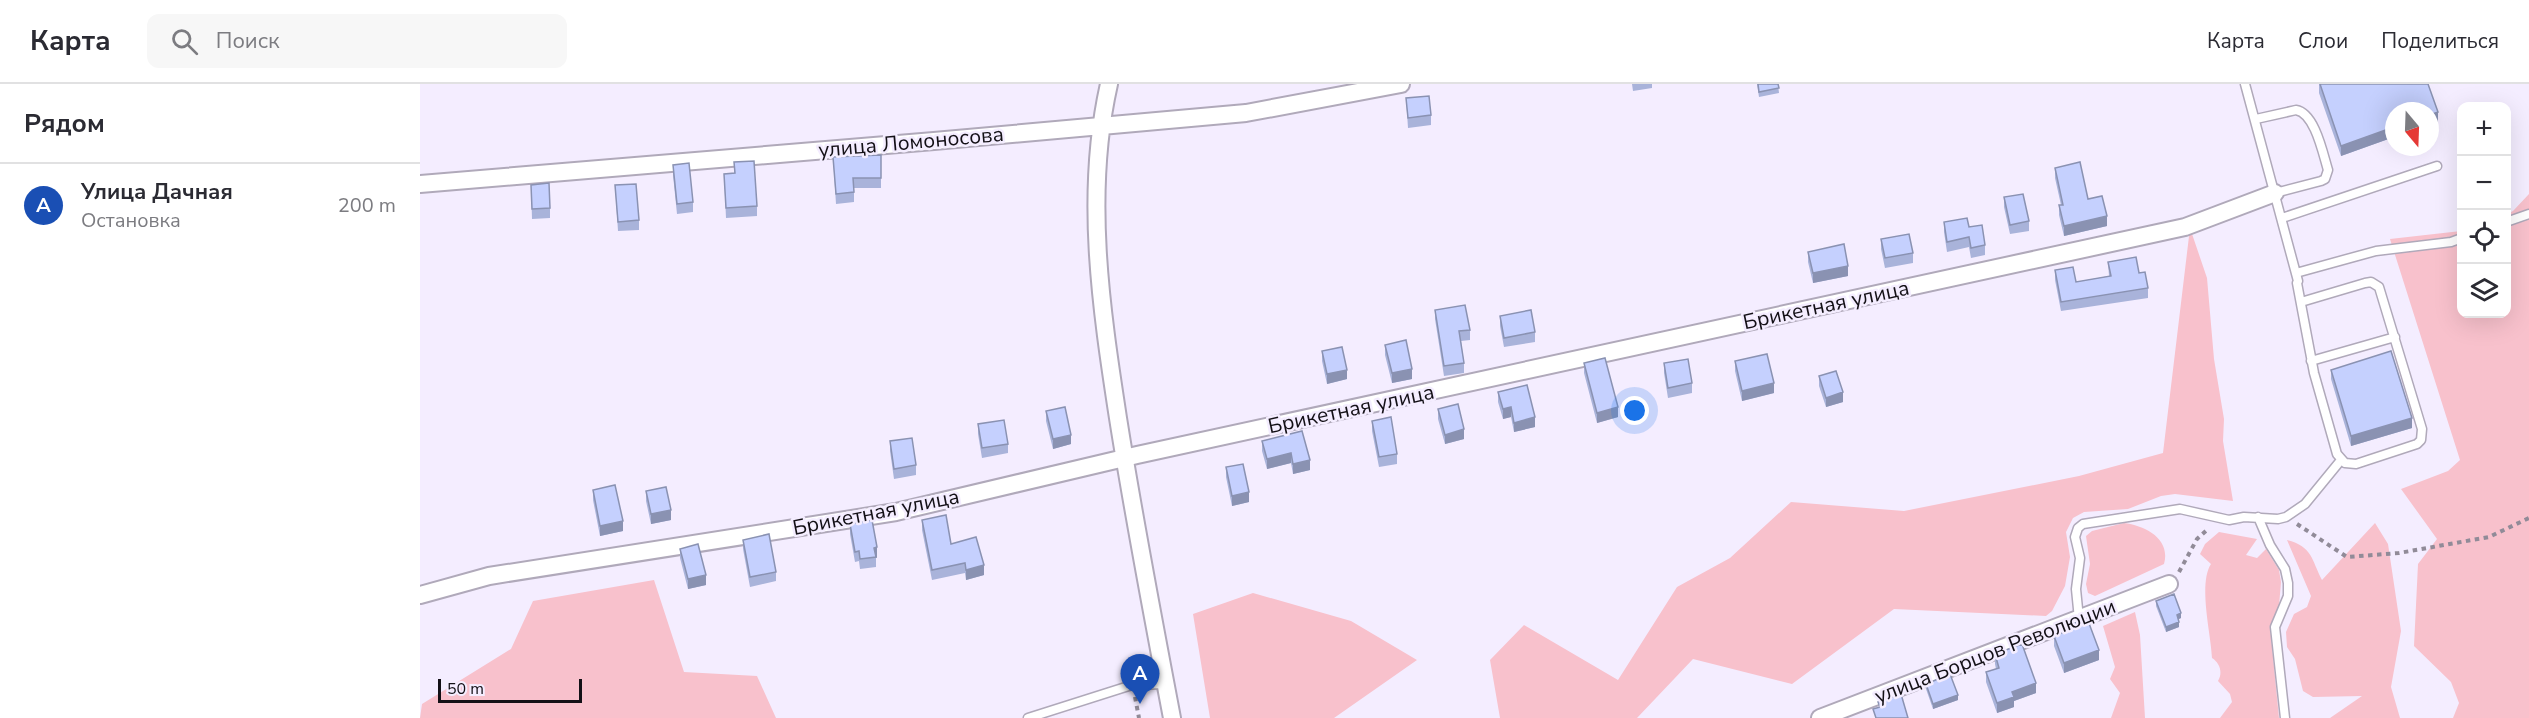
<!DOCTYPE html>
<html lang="ru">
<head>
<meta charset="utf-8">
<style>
  :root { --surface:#fff; --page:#f7f7f7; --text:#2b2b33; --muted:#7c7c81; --line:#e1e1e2; --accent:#277848 }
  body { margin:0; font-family:"Nunito Sans",sans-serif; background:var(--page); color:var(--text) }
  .controls { position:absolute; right:18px; top:18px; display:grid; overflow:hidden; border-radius:12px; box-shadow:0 6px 24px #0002 }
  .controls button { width:54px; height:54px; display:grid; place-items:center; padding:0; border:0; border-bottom:2px solid var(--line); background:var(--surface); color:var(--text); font:30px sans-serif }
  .compass { position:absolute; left:1965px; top:18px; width:54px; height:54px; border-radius:50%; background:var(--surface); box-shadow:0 6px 24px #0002; rotate:161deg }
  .scale { position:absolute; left:18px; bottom:15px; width:144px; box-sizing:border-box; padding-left:6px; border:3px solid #131016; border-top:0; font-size:16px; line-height:21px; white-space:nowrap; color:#131016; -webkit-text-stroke:4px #f4edff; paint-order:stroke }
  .you { position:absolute; left:1215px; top:327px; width:21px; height:21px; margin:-15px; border:4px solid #fff; border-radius:50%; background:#1a73e8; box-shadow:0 0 0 9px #1a73e833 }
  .badge { display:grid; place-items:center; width:39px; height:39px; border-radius:50%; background:var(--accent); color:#fff; font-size:20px; font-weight:700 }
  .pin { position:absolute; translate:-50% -50px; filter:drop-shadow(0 2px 3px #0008) }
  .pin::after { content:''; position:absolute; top:32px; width:21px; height:18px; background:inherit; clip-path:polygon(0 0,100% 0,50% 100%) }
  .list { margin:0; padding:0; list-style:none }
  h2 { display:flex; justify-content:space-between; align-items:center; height:78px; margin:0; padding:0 24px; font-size:26px }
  h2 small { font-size:20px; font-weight:400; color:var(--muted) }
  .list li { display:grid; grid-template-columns:39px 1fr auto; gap:18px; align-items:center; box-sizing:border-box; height:84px; padding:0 24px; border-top:2px solid var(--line) }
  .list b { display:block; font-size:22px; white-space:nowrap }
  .list p { margin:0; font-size:20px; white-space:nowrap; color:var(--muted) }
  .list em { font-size:20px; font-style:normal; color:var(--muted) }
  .icon { flex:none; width:33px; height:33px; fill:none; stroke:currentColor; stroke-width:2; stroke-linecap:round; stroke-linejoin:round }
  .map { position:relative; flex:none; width:2109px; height:634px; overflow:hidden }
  header { display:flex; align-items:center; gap:36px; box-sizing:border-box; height:84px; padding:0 30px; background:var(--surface); border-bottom:2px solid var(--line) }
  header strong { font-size:28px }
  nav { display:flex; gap:33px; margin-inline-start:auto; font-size:21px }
  .search { width:420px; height:54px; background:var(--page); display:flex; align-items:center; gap:15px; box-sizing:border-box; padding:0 21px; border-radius:12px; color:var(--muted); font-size:22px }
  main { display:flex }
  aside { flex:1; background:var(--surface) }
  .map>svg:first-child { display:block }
  .green { fill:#f8c1cc }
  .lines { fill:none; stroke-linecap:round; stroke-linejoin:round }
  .service-casing { stroke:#b0a9ba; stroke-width:11 }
  .minor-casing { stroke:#b0a9ba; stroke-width:20 }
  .path { stroke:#918b98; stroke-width:4; stroke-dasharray:4.5 4.5; stroke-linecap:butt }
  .service { stroke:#fff; stroke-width:8 }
  .minor { stroke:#fff; stroke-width:16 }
  .wall { fill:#a9b3da }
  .shaded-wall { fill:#8a92b2 }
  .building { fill:#c5d0fe; stroke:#8a92b2; stroke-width:1.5 }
  .labels { text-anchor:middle; stroke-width:5; stroke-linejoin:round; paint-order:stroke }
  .street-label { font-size:21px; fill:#131016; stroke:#f4edff }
</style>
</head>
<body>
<header>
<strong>Карта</strong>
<div class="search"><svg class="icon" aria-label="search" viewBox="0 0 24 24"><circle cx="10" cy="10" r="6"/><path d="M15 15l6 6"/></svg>Поиск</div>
<nav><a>Карта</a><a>Слои</a><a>Поделиться</a></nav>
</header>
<main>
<aside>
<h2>Рядом<small></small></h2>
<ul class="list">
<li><span class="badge" style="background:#1a4fb4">A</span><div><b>Улица Дачная</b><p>Остановка</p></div><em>200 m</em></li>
</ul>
</aside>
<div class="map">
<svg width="2109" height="634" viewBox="0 0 2109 634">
  <rect width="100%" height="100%" fill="#f4edff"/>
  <path class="green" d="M2109,110V634H2033L2039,619L2031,598L1994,562L1998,480L2017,455L1981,405L2028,387L2040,376L1970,155L2041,147L2042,230H2086L2087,130L2093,127Z
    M1770,144L1787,194L1794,275L1804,335L1803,357L1813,417L1755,410L1741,412L1708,425L1664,428L1653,434L1646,448L1650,473L1645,502L1632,527L1626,532L1474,525L1372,600L1273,575L1217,634H1080L1070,576L1104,541L1198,596L1257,503L1310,474L1371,418L1484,427L1659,392L1743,369Z
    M1704,439C1726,442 1751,455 1744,480L1675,512L1668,509L1666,500L1670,480L1666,452L1672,447Z
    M1955,439L1968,460L1981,547L1971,603L1980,634H1910L1942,612L1893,613L1883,607L1875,575L1867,563L1866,548L1874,530L1887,523L1891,512L1867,456C1893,463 1891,475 1902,496Z
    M1799,448L1837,455L1826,471L1837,474L1846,465L1859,486L1861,498L1859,522L1850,542L1859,634H1800L1812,618L1810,610L1798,597C1803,589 1800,579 1792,574C1791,550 1778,500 1791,480L1780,470L1785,460Z
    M234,496L264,588L337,592L356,634H0L2,620L91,565L113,517Z
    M833,509L931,537L997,576L914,634H790L773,530Z
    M1715,528L1720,551L1725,634H1691L1700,609L1690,595L1695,583L1683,542Z"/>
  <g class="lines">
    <defs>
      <path id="service" d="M1825,0L1878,197L1877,199L1894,289L1917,370L1925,379L1936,380L1997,360L2001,356L2002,345L1959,203L1951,198L1945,199L1881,218
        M1836,35L1876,26C1895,29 1903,70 1908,86L1905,95L1901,97L1855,109
        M1862,134L2017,82
        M2086,138L2109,130
        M1876,189L1956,167L2031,158L2042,154
        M1891,277L1975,253
        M1838,433L1850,461L1865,485L1868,499V512L1855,543L1865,634
        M1659,535L1656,505L1660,474L1655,453L1658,444L1663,440L1760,425L1809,436L1824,433L1858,435L1866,433L1885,420L1921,376
        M608,634L712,601L746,600"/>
      <path id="minor" d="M689,0C664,110 681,224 698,334C714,435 733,534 752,634
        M0,100L514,57L826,29L981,0
        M0,511L69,492L476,428L717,371L1765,143L1855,109
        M1400,634L1749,500"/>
    </defs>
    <use href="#service" class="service-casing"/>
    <use href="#minor" class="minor-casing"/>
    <path class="path" d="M1877,440L1927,473L1979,469L2069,453L2109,434
      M1759,488L1777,455L1788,445
      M715,613L719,634"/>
    <use href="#service" class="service"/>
    <use href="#minor" class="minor"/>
  </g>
  <path class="wall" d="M1212,0H1232V4L1213,7Z
    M1337,0H1358L1359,9L1339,13Z
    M1899,0L2018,38L1974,27V53L1921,72L1899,9Z
    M986,14L1011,31V41L988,44Z
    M461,71V104H434V118L416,120L413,73Z
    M314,78L337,122V132L306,134L304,90L314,89Z
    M253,81L273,118V128L257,130L253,91Z
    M1635,84L1668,115L1687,142L1644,152L1639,131V121H1641L1635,94Z
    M111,101L130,124V134L112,135Z
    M195,101L219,136V146L198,147Z
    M1584,113L1609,137V147L1590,150L1584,123Z
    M1524,138L1549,143L1565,161V171L1551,174L1549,163L1527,168L1524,148Z
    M1461,155L1493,169V179L1465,184L1461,165Z
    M1388,168L1428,192L1393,199L1388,178Z
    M1688,178L1719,189L1728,204V214L1641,227L1635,196V186L1656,198L1689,192Z
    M1015,226L1050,246V256L1041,257L1044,279V289L1024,292L1015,235Z
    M1080,232L1115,248V258L1084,263L1080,242Z
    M965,261L992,295L972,299L965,271Z
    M902,267L927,295L907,300L902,277Z
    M1315,277L1354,309L1322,317L1315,287Z
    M1164,279L1198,333L1177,339L1164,289Z
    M1244,279L1272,299V309L1248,314L1244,289Z
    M1911,286L1992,344L1931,362L1911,295Z
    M1399,292L1423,318L1406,323L1399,302Z
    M1078,308L1115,343L1094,348L1091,333L1083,335L1078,318Z
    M1018,325L1044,355L1025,360L1018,335Z
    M626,327L651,360L633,365L626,337Z
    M952,337L977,370V380L959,383L952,347Z
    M558,340L588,360V369L562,374L558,350Z
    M882,347L890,386L873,390L871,379L847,385L842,367V357Z
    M470,357L496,381V391L474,395L470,367Z
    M806,383L829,418L812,422L806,393Z
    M173,406L203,447L180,452L173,416Z
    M226,407L251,436L231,440L226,417Z
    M502,436L531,460L564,491L546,496L545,489L512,496L502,446Z
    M430,440L457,473L456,474V483L440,485L439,477L435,478L430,450Z
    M323,456L356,488V497L330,503L323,465Z
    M260,465L286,501L268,505L260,474Z
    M1736,517L1761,534L1758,535L1759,543L1746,548L1736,522Z
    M1650,541L1679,576L1644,589L1634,562V552L1650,546Z
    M1575,570L1616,609L1594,617V623L1577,629L1566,598V588L1576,585L1575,580Z
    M1506,600L1538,616L1513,625L1506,605Z"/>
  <path class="shaded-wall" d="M2018,28V38L2010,41V31Z
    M1974,43V53L1921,72V62Z
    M1687,132V142L1644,152V142Z
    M1428,182V192L1393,199V189Z
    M992,285V295L972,299V289Z
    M927,286V295L907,300V290Z
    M1354,299V309L1322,317V307Z
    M1423,308V318L1406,323V314Z
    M1091,323V333L1083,335V325Z
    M1198,323V333L1177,339V329Z
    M1115,333V343L1094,348V339Z
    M1992,334V344L1931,362V352Z
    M1044,345V355L1025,360V351Z
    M651,351V360L633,365V355Z
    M871,369V379L847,385V375Z
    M890,376V386L873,390V380Z
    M829,408V418L812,422V412Z
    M251,426V436L231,440V430Z
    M203,437V447L180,452V442Z
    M457,463V473L456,474L454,464Z
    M564,481V491L546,496V486Z
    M286,491V501L268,505V495Z
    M1761,529V534L1757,536V531Z
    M1759,538V543L1746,548V543Z
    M1679,566V576L1644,589V579Z
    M1616,599V609L1594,617V623L1577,629V619L1592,608Z
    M1538,611V616L1513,625V620Z"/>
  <path class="building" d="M1338,0H1358L1359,4L1339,8Z
    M1900,0H2008L2018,28L2010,31V27H1974V43L1921,62Z
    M1009,12L1011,31L988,34L986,14Z
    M461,71V94H433L434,108L416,110L413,73Z
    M334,77L337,122L306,124L304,90L315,89L314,78Z
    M1660,78L1668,115L1682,112L1687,132L1644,142L1639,121H1643L1635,84Z
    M269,79L273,118L257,120L253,81Z
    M129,99L130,124L112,125L111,101Z
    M216,100L219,136L198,138L195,101Z
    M1603,110L1609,137L1590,141L1584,113Z
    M1547,134L1549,143L1562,141L1565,161L1551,164L1549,153L1527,158L1524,138Z
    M1489,150L1493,169L1465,174L1461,155Z
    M1424,160L1428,182L1393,189L1388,168Z
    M1716,173L1719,189L1725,188L1728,204L1641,218L1635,186L1653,183L1656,198L1691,192L1688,178Z
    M1045,221L1050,246L1039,247L1044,279L1024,282L1015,226Z
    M1111,226L1115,248L1084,254L1080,232Z
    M986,256L992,285L972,289L965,261Z
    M922,263L927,286L907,290L902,267Z
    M1971,267L1992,334L1931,352L1911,286Z
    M1347,270L1354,299L1322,307L1315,277Z
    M1185,274L1198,323L1177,329L1164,279Z
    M1268,275L1272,299L1248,304L1244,279Z
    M1416,287L1423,308L1406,314L1399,292Z
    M1107,301L1115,333L1094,339L1091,323L1083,325L1078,308Z
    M1038,320L1044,345L1025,351L1018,325Z
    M645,323L651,351L633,355L626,327Z
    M971,333L977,370L959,373L952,337Z
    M584,336L588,360L562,364L558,340Z
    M882,347L890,376L873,380L871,369L847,375L842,357Z
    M492,354L496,381L474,385L470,357Z
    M823,380L829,408L812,412L806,383Z
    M195,401L203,437L180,442L173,406Z
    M246,403L251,426L231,430L226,407Z
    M526,431L531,460L556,453L564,481L546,486L545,479L512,486L502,436Z
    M452,436L457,463L454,464L456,473L440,475L439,467L435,468L430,440Z
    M349,450L356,488L330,493L323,456Z
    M278,460L286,491L268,495L260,465Z
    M1754,510L1761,529L1757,531L1759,538L1746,543L1736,517Z
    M1667,534L1679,566L1644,579L1634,552L1652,545L1650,541Z
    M1602,560L1616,599L1592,608L1594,613L1577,619L1566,588L1579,584L1575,570Z
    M1530,590L1538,611L1513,620L1506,600Z
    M1481,610L1488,634H1456L1453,625L1460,623L1458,618Z"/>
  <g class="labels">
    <g class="street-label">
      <text transform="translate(491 58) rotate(-5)" y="7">улица Ломоносова</text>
      <text transform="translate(1406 221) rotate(-12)" y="7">Брикетная улица</text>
      <text transform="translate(931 325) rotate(-12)" y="7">Брикетная улица</text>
      <text transform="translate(456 428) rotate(-11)" y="7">Брикетная улица</text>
      <text transform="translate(1575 567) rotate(-21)" y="7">улица Борцов Революции</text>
    </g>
  </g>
</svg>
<div class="controls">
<button>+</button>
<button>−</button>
<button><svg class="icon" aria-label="locate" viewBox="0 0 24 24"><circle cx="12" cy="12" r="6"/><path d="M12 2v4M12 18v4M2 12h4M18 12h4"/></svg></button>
<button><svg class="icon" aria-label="layers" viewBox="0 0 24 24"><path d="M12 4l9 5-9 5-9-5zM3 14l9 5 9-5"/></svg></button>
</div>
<svg class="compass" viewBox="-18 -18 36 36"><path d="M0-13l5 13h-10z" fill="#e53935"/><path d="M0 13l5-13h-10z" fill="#7c7c81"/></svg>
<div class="scale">50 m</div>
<div class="you"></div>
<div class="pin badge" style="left:720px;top:620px;background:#1a4fb4">A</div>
</div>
</main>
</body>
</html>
